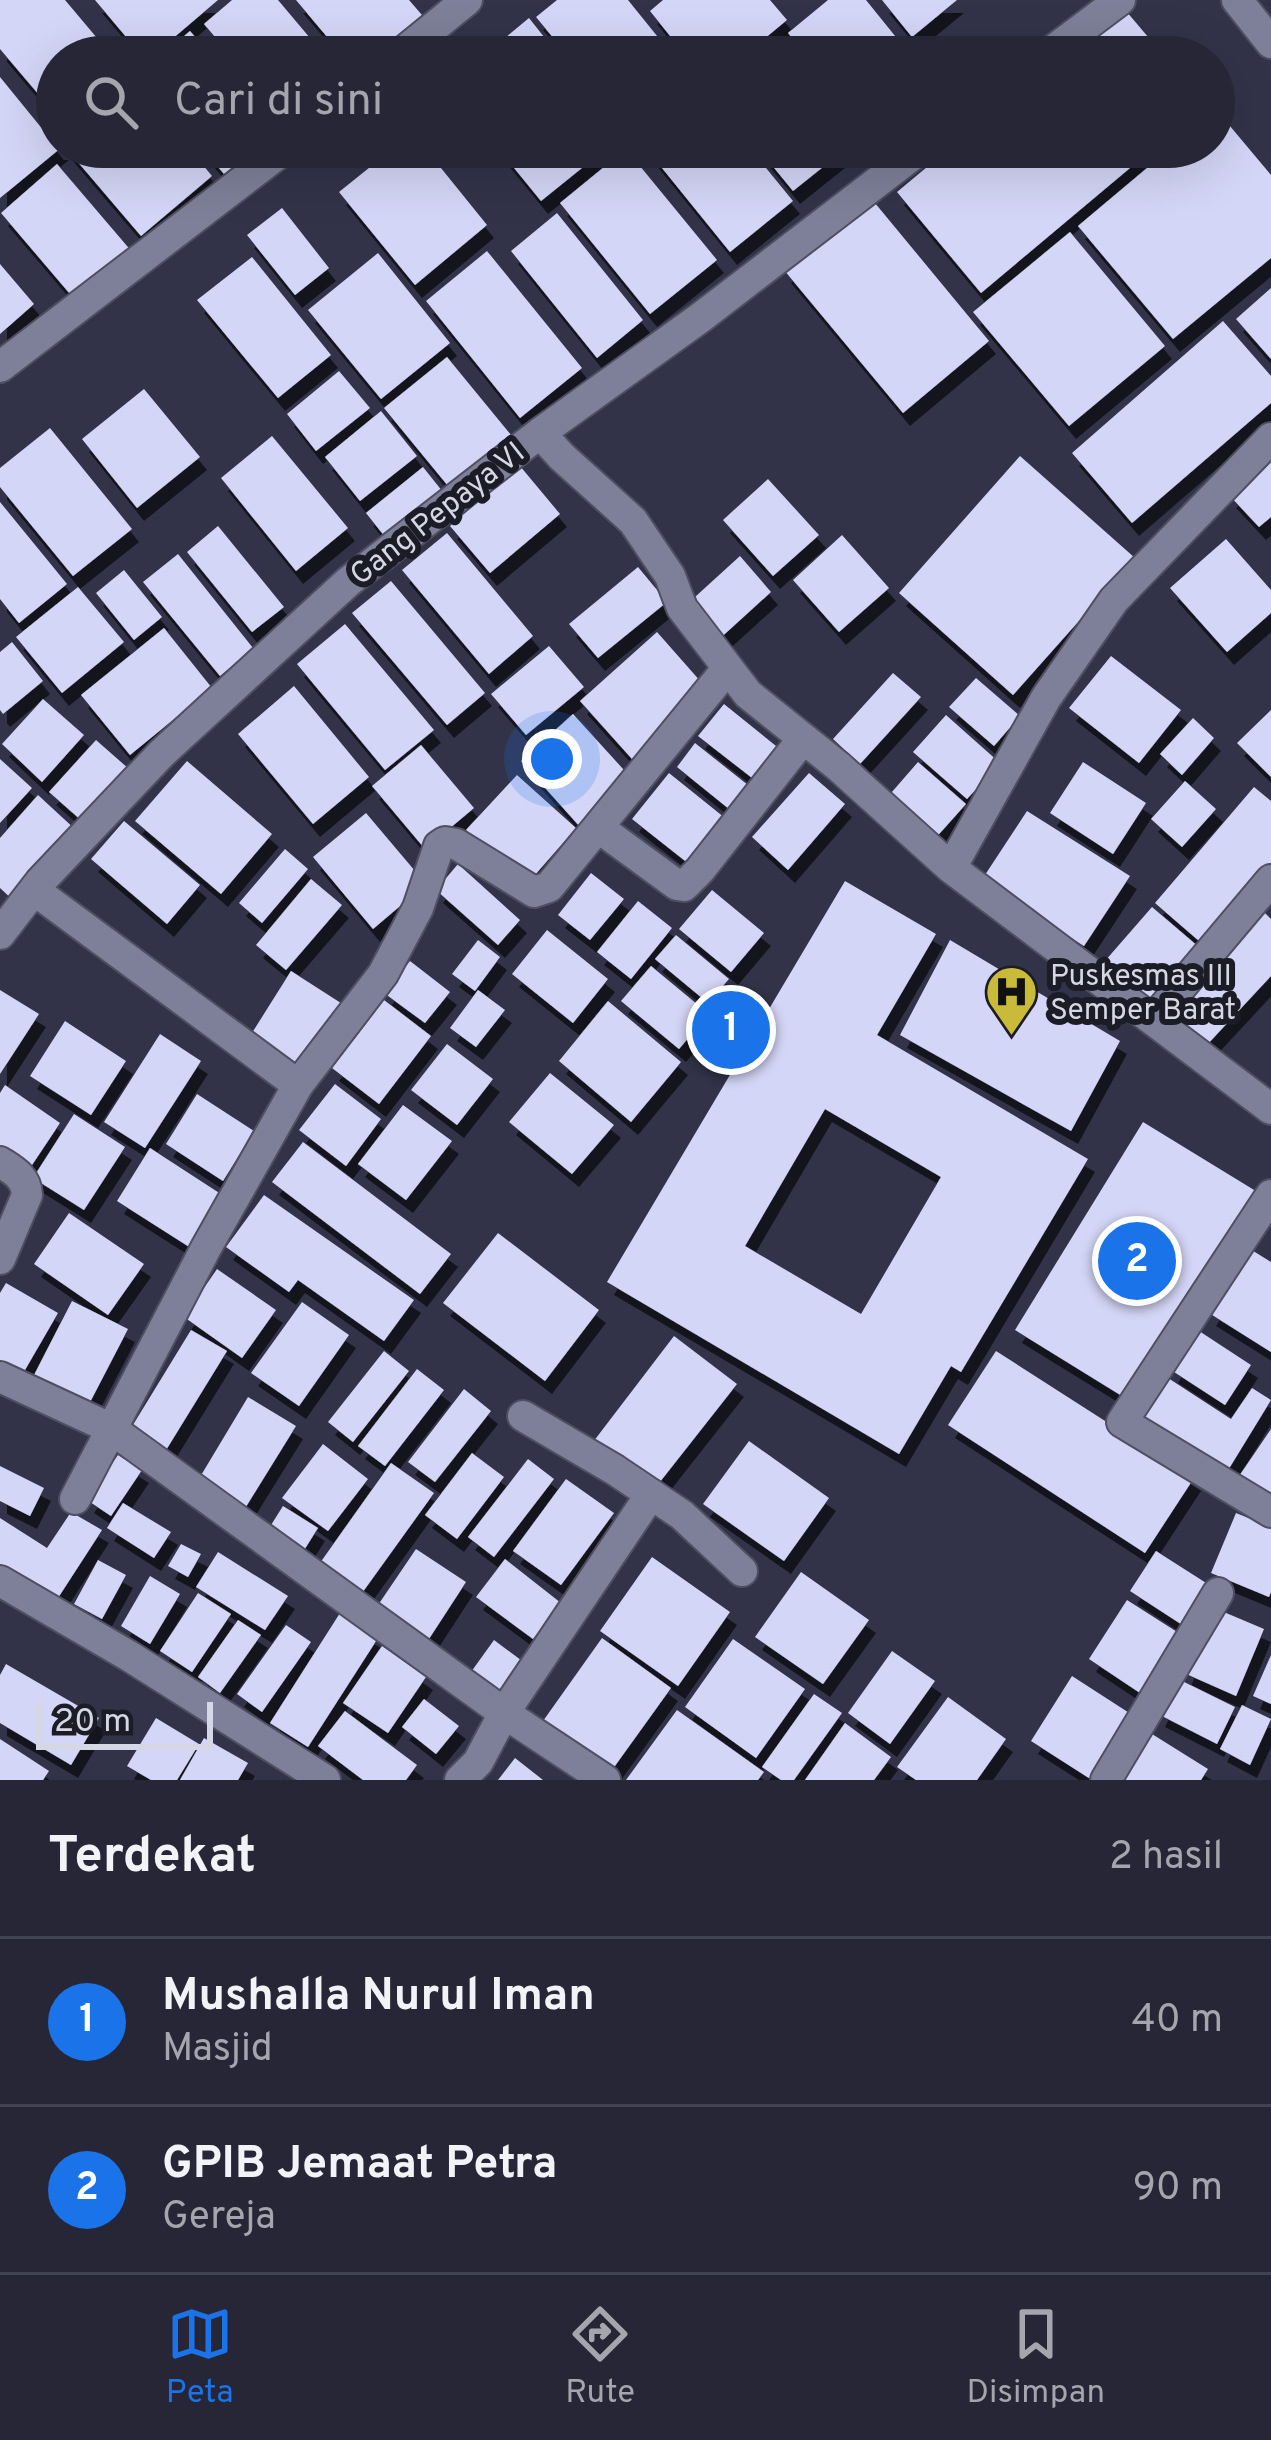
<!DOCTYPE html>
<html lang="id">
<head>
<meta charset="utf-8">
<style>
  :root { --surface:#262637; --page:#2e2e3f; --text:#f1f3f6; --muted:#a4a5ad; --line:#424352; --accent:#1a73e8 }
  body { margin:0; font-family:Overpass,sans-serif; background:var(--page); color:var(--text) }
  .scale { position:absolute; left:36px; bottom:30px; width:177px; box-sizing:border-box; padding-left:12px; border:6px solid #d6d7e5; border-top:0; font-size:33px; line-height:42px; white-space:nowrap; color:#d6d7e5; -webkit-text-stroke:9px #1b1c26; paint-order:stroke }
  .you { position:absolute; left:552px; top:759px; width:42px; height:42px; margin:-30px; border:9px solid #fff; border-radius:50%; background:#1a73e8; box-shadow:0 0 0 18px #1a73e833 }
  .badge { display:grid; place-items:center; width:78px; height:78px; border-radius:50%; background:var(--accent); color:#fff; font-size:39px; font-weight:700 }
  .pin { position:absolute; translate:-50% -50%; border:6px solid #fff; box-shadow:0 3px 12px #0006 }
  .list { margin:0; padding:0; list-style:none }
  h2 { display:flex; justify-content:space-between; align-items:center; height:156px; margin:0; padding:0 48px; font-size:51px }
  h2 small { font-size:39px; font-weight:400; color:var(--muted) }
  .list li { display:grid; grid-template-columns:78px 1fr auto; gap:36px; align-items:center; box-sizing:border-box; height:168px; padding:0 48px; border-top:3px solid var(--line) }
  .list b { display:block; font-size:45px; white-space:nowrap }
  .list p { margin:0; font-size:39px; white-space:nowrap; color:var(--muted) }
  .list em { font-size:39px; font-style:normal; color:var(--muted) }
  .icon { flex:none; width:66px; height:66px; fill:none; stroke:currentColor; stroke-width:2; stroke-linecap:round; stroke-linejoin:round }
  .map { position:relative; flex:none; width:1271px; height:1780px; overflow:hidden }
  .search { position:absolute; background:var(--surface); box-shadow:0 12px 48px #0002; left:36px; right:36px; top:36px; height:132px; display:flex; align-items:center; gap:30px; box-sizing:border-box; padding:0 42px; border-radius:66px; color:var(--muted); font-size:45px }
  .sheet { height:492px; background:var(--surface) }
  nav { display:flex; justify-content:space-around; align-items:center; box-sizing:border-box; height:168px; border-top:3px solid var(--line); background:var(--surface); font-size:33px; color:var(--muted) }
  nav a { display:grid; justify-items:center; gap:6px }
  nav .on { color:var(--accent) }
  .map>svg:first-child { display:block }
  .building { fill:#d4d6f7; fill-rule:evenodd; filter:url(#shadow) }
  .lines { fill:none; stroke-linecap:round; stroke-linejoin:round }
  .minor-casing { stroke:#4f4f61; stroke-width:34 }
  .minor { stroke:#7e8099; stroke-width:30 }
  .labels { text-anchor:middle; stroke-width:12; stroke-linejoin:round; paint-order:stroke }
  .street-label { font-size:30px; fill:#d6d7e5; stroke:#1b1c26 }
  .poi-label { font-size:30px; fill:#d6d7e5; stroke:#1b1c26; text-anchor:start }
</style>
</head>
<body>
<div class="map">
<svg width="1271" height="1780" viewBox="0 0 1271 1780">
  <defs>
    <filter id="shadow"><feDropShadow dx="7" dy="13" stdDeviation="0" flood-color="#0009"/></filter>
  </defs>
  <rect width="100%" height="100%" fill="#323349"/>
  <path class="building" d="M0,0H65L113,57H57V104L51,109L0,49Z
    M95,0H218L151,57H143Z
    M232,0H278L326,57H232L204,24Z
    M296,0H409L422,15L372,57H344Z
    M557,0H628L674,57H569L536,17Z
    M663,0H770L787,20L742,57H687L650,11Z
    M828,0H866L912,57H808L788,33Z
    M882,0H957L912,37Z
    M1121,5L1165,57H1059Z
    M529,18L560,57H482Z
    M190,31L212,57H160Z
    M0,77L57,147H62L0,198Z
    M1214,107L1271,175V258L1173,339L1078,226L1172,147H1214Z
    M65,147H188L212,176L141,236Z
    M201,147H257L224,174Z
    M395,147H424L487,225L415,285L339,192Z
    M497,147H608L541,201Z
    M645,147H749L793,201L730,252Z
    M757,147H848L793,191Z
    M951,147H1155L981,293L897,192Z
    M626,149L717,260L650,314L560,203Z
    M57,164L133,253L76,301L1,213Z
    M870,197L989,341L903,413L784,270Z
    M282,208L329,268L295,295L247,235Z
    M557,213L643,320L597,358L511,251Z
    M1070,232L1165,346L1069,426L973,312Z
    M487,251L582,368L520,418L426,301Z
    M378,253L450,343L381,399L308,310Z
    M252,257L331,355L278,398L197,300Z
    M0,264L34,304L0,334Z
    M1271,288V359L1236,319Z
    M1223,321L1271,376V403L1132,523L1072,453Z
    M447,357L516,441L453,492L384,408Z
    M339,371L370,408L316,451L287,414Z
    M144,389L200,457L137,508L82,439Z
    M381,411L417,456L360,501L325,457Z
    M50,428L132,529L73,576L0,487V468Z
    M272,436L348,528L296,571L221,478Z
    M1020,456L1135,558L1013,695L899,593Z
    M1271,459V517L1259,527L1229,495Z
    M520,466L560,514L490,573L450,526Z
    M423,467L443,492L386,538L366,513Z
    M768,479L819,535L773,576L723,520Z
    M0,502L67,584L19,623L0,599Z
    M218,526L284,607L252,632L187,552Z
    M447,533L533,636L489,674L402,570Z
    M842,535L889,588L839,632L793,580Z
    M1226,539L1271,590V613L1227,652L1170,588Z
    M178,554L253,648L220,676L143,582Z
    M740,556L771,592L716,642L684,607Z
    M638,567L667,602L598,658L569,624Z
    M124,570L162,617L134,640L96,593Z
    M391,581L485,693L447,725L352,613Z
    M78,587L124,642L62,693L16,637Z
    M345,624L434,730L385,770L297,664Z
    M164,628L212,688L130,755L81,695Z
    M657,632L709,691L632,759L580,701Z
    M12,642L43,681L3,714L0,710V652Z
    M549,646L584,687L526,735L491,694Z
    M1111,656L1181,710L1139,763L1069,708Z
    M893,673L921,697L860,764L833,739Z
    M976,678L1020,716L994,746L949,707Z
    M294,686L369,777L313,824L238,734Z
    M43,699L84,735L42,782L2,744Z
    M724,704L781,750L756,781L698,736Z
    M1271,710V777L1237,743Z
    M573,714L634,781L581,828L521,761Z
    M946,715L1000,763L967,799L913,752Z
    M1193,718L1214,738L1182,775L1160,754Z
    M96,740L129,769L82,821L49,792Z
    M695,743L753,789L734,813L677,767Z
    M421,745L474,808L425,849L372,786Z
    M0,759L32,788L0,823Z
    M187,761L272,834L221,894L135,821Z
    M918,762L966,804L932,842L885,800Z
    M1083,762L1146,803L1113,854L1050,813Z
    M669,773L730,822L694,868L632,819Z
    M809,773L845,804L788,870L752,837Z
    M517,775L576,828L527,884L466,830Z
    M1185,781L1216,809L1182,847L1151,819Z
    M1254,787L1271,801V871L1206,947L1155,903Z
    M38,795L77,831L14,901L0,888V838Z
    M1027,811L1130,876L1084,946L981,881Z
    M366,813L426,884L373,929L313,857Z
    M124,821L200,885L167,924L91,859Z
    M285,849L308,869L262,923L239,903Z
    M458,864L520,920L498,945L436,890Z
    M591,873L624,899L590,940L558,915Z
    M311,879L342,905L286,970L256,945Z
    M845,881L936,934L877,1035L1088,1159L961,1372L951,1366L899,1454L607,1282ZM825,1109L941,1177L861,1314L745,1246Z
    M712,890L764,933L731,972L679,929Z
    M638,901L672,928L631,979L597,952Z
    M1152,907L1200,948L1147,1010L1098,969Z
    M1264,912L1271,919V976L1205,1047L1169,1014Z
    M547,930L608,979L573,1023L512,974Z
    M676,935L729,979L708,1003L655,959Z
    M478,940L500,957L475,991L452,974Z
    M950,940L1120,1041L1071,1131L900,1035Z
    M410,961L450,992L425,1023L384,993Z
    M651,966L709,1014L679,1049L621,1001Z
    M291,971L344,1005L299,1077L245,1044Z
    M0,990L39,1014L0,1074Z
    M478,990L505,1010L476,1047L450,1028Z
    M735,996L759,1012L728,1063L702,1048Z
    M384,1000L431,1036L379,1104L332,1068Z
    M608,1001L681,1062L631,1122L559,1061Z
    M65,1021L126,1061L91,1115L30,1076Z
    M160,1034L201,1061L145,1148L104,1122Z
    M447,1044L493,1079L457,1125L411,1090Z
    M550,1073L614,1125L572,1174L509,1122Z
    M335,1084L381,1119L346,1166L299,1130Z
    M5,1085L60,1123L30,1168L0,1147V1093Z
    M197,1094L254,1131L223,1181L166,1144Z
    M403,1105L452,1141L406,1200L358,1164Z
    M74,1114L125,1147L84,1210L33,1178Z
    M1143,1122L1259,1193L1130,1401L1015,1330Z
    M303,1142L451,1254L420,1294L272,1182Z
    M150,1148L227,1198L194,1250L117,1201Z
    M264,1195L414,1300L384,1341L298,1280L289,1292L226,1247Z
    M69,1213L144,1264L108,1315L34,1264Z
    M498,1233L599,1310L545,1381L443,1303Z
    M1250,1249L1271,1262V1352L1209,1313Z
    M217,1269L276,1310L242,1358L184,1317Z
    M6,1283L58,1313L18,1382L0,1371V1293Z
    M72,1301L128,1329L87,1408L32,1379Z
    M302,1302L349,1335L299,1406L251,1373Z
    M1196,1329L1251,1365L1225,1405L1171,1370Z
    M191,1330L227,1351L163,1455L128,1433Z
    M674,1336L737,1384L652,1492L590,1446Z
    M384,1351L409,1371L353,1442L328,1422Z
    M996,1351L1194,1478L1145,1553L948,1425Z
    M417,1369L444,1390L385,1466L358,1446Z
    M1165,1376L1231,1419L1252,1388L1271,1400L1222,1480L1134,1422Z
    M464,1389L491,1411L435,1482L408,1462Z
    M248,1397L296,1426L244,1510L197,1482Z
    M1271,1429V1509L1233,1485Z
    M749,1441L829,1498L784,1561L703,1504Z
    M323,1444L368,1479L328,1531L282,1498Z
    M472,1453L504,1477L457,1539L425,1515Z
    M118,1455L142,1470L111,1516L87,1500Z
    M528,1459L554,1479L494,1557L468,1537Z
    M391,1463L434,1493L357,1600L315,1570Z
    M0,1466L44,1488L30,1516L0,1501Z
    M566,1479L614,1513L561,1585L513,1551Z
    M123,1503L171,1532L154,1558L107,1528Z
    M283,1506L318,1528L301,1555L266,1533Z
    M71,1512L102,1530L56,1601L0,1567V1518L47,1548Z
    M1236,1513L1271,1527V1592L1269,1597L1211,1573Z
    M181,1544L201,1554L188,1577L168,1566Z
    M416,1549L466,1582L425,1645L374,1611Z
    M1156,1551L1214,1588L1187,1628L1130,1591Z
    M218,1552L288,1596L265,1630L196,1587Z
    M652,1557L730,1612L678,1686L600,1631Z
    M505,1559L561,1603L533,1639L476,1597Z
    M98,1560L126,1575L102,1619L74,1604Z
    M801,1572L869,1620L823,1684L755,1637Z
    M150,1576L180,1594L150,1644L121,1626Z
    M198,1593L231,1614L192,1672L160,1651Z
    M1127,1600L1185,1637L1146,1697L1089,1659Z
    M1212,1607L1264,1629L1236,1696L1184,1673Z
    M340,1613L378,1638L308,1747L270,1723Z
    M238,1620L261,1635L220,1693L198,1677Z
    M286,1625L311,1642L262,1712L237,1694Z
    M602,1638L671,1688L612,1770L543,1721Z
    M733,1639L805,1689L756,1758L685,1707Z
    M494,1640L529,1666L502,1705L466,1679Z
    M382,1646L426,1677L388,1733L343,1703Z
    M892,1651L935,1681L890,1744L848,1713Z
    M1271,1655V1704L1253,1696Z
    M6,1664L99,1718L71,1765L0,1723V1675Z
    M1072,1676L1137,1718L1092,1780L1031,1741Z
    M1176,1678L1235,1707L1217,1744L1158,1714Z
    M814,1694L842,1713L794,1780H781L762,1767Z
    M948,1697L1006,1739L977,1780H916L897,1767Z
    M424,1699L459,1726L436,1754L402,1727Z
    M1242,1705L1271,1719L1250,1765L1220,1749Z
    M677,1710L764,1772L758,1780H626Z
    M345,1711L417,1765L406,1780H363L318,1746Z
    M156,1718L199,1744L177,1780H151L127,1766Z
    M845,1723L891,1757L874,1780H805Z
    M1152,1734L1208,1769L1201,1780H1121Z
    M204,1738L248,1763L238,1780H180Z
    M0,1739L49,1771L43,1780H0Z
    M515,1758L543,1780H498Z"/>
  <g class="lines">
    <defs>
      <path id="minor" d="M1237,0L1271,43
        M397,57L467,0
        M1044,57L1120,0
        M0,367L287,147
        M540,433L562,457L633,521L670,576L682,608L748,694L839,767L951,868
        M1271,438L1114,600L1046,698L951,868L1271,1109
        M599,828L677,885L684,886L700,870L802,740
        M34,890L298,1085
        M0,934L40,882L162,753L348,582L540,433L700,318L923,147
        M1153,1020L1271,880
        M0,1162C14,1171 26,1177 27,1195L0,1259
        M1271,1195L1122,1422L1271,1512
        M0,1377L110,1428L504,1713L651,1494
        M523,1416L615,1470L682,1515L742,1571
        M75,1499L206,1248L298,1085L383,974L418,908L439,846L445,842L456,844L534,892L549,887L727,669
        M0,1581L129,1656L325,1780
        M460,1780L478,1762L504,1713L605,1780
        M1106,1780L1218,1593"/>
    </defs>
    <use href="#minor" class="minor-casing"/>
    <use href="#minor" class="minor"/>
  </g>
  <defs>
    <symbol id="hospital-pin" viewBox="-11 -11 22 30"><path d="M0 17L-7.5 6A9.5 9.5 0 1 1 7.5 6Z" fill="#caba3a" stroke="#1b1c26"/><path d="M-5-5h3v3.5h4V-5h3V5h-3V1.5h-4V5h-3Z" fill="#111"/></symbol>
  </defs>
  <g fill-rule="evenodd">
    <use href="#hospital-pin" x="982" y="962" width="59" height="81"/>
  </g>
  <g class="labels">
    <g class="street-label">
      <text transform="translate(437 513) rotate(-38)" y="10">Gang Pepaya VI</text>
    </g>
    <g class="poi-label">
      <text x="1050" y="985">Puskesmas III<tspan x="1050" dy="34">Semper Barat</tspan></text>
    </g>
  </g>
</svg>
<div class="scale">20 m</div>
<div class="you"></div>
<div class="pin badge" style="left:731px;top:1030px">1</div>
<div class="pin badge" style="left:1137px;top:1261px">2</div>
<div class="search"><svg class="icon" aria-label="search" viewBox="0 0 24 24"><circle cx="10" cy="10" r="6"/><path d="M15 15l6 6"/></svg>Cari di sini</div>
</div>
<section class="sheet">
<h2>Terdekat<small>2 hasil</small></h2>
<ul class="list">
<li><span class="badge">1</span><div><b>Mushalla Nurul Iman</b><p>Masjid</p></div><em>40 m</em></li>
<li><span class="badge">2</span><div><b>GPIB Jemaat Petra</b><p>Gereja</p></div><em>90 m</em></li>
</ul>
</section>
<nav>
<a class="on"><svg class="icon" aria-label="map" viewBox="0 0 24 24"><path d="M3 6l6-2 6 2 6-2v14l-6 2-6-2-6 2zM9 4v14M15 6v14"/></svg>Peta</a>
<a><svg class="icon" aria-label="directions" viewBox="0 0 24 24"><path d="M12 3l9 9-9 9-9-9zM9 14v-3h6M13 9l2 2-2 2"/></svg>Rute</a>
<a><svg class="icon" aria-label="saved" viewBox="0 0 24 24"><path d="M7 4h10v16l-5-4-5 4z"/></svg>Disimpan</a>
</nav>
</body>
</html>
